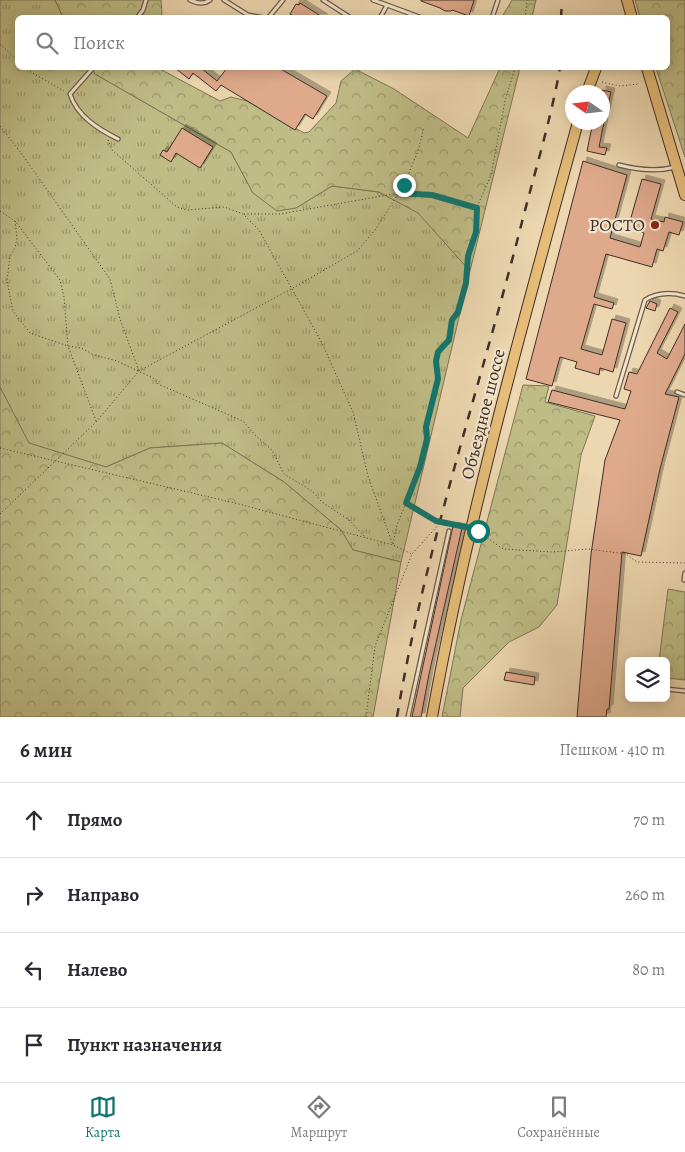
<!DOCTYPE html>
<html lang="ru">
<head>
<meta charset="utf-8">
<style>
  :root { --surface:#fff; --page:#f2f2f3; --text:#2b2b33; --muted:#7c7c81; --line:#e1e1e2; --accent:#0f766e }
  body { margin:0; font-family:Alegreya,serif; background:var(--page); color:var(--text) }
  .controls { position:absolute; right:15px; bottom:15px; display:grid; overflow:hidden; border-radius:8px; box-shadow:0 2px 12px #0003 }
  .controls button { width:45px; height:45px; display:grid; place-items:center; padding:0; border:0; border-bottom:1px solid var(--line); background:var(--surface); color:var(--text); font:25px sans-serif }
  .compass { position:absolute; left:565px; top:85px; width:45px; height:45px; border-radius:50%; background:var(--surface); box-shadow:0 2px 12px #0003; rotate:284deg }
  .stop { position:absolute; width:15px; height:15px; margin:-11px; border:4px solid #0f766e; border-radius:50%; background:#fff }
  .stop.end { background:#0f766e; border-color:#fff; box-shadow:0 1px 5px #0008 }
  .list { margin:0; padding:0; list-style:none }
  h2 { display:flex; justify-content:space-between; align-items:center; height:65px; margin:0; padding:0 20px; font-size:21px }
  h2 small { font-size:16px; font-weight:400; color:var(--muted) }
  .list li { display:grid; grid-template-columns:32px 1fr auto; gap:15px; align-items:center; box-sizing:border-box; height:75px; padding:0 20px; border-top:1px solid var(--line) }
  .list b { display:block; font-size:19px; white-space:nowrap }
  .list em { font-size:16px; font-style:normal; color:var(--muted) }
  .icon { flex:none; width:28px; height:28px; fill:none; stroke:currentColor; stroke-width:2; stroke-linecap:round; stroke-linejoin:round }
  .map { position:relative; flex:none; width:685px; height:717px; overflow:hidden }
  .search { position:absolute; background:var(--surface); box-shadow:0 2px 12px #0003; left:15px; right:15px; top:15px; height:55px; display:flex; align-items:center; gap:12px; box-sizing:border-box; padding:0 18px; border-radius:8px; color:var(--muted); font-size:19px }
  .sheet { height:365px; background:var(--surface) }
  nav { display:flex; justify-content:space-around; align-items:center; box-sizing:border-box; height:70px; border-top:1px solid var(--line); background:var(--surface); font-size:14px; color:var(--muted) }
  nav a { display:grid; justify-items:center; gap:2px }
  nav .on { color:var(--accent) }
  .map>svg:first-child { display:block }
  .grass { fill:url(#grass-tufts); stroke:#7e7656 }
  .forest { fill:url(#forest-crowns); stroke:#7e7656 }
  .building { fill:#dfa98c; stroke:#3e2f26; filter:url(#shadow) }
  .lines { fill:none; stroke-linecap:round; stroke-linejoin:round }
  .service-casing { stroke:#6a5948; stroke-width:5.5 }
  .primary-casing { stroke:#3e2f26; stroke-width:12 }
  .path { stroke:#3e2f26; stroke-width:1; stroke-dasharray:1 2.5; stroke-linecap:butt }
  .service { stroke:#f3e5cc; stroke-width:3 }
  .primary { stroke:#e6bc78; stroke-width:10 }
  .rail { stroke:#3e2f26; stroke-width:2.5; stroke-dasharray:9 9; stroke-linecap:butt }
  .route { stroke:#0f766e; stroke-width:6 }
  .poi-dot { fill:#8f2418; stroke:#f3e5cc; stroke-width:2 }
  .labels { text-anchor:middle; stroke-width:4.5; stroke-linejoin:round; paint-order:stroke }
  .poi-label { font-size:18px; fill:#3e2f26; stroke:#f3e5cc; text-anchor:end }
  .street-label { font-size:18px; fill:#3e2f26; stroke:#f3e5cc }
</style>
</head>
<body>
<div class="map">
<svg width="685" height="717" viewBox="0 0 685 717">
  <defs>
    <pattern id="grass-tufts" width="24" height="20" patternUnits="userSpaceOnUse" patternTransform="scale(1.25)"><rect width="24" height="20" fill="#bfbc86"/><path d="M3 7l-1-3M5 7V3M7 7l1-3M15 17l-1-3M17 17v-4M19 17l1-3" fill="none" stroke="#9d996d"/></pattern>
    <pattern id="forest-crowns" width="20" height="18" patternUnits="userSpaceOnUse" patternTransform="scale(1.25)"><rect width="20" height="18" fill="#bfbc86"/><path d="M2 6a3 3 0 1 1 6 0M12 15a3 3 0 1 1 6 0" fill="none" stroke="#9d996d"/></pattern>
    <filter id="shadow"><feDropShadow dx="4" dy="-4" stdDeviation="0" flood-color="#0004"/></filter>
  </defs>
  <rect width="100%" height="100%" fill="#edd7b0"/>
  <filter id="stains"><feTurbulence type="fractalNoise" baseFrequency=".004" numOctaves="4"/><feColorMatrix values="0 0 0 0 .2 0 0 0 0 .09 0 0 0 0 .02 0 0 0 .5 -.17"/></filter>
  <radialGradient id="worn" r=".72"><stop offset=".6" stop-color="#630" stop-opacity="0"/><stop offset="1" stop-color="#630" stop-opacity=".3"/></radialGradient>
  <path class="grass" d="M0,0H55L63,17L18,18V68H92L95,74L231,152L253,193L296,208L332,186L379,192L418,212L470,271L401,562L353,550L341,530L284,482L222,443L150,448L106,467L28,443L0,387Z"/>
  <path class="forest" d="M55,0H161L162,14L158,18L63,17Z
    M512,0H536L532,17H502Z
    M635,0H685V157L656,68H668V18L640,17Z
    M92,68H158L220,101L231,97L247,101L304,133L309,132L336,103L341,81L355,69L394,89L468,138L500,68H520L470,271L418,213L379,192L332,186L296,208L277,211L253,193L231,152L95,74Z
    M523,385L549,386L545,402L595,416L581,455L557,605L539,627L509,642L463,688L460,717H442L461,620Z
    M0,387L29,443L106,467L150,448L222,443L284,482L341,530L353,550L401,562L373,717H0Z
    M668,589L685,592V680L666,678V661H659Z"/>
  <path class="building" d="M421,0H474L469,16L452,10L451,11H445L440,8L421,1Z
    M300,3L324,18H296L290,14L296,4L299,5Z
    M175,68H201L217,81L227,68H279L327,96L313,119L305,114L295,130L221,85L216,91L193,73L189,79Z
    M602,90L611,92L605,117H602Z
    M593,122H604L599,147L607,148L605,155L587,151Z
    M182,128L213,147L200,168L176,153L171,162L160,155L163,150L167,152Z
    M583,161L627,175L610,238L640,247L644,233L628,228L642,179L661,184L651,219L664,222L665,217L683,222L679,235L669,232L663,251L657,249L652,267L606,254L594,297L614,303L612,309L594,304L581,349L602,355L612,319L626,323L613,372L600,368L599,375L575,368L577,362L560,357L552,386L526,379Z
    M650,301L657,304L655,311L646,308Z
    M670,308L678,312L657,353L667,359L685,324V354L665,394L679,397L660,469L641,556L622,552L609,709H607L606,717H577L591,554L605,460L620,420L548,402L552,390L625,409L631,391L624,389L629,372L637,374Z
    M453,526L462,528L429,674L421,717H412Z
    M506,672L535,677L534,685L504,680Z"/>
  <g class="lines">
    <defs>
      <path id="service" d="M190,0C197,3 203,5 210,0
        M224,0L248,15L264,18
        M323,0L351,18
        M373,0L387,5
        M137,18L143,10L146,0
        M268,18L283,0
        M380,18L387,5L422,18
        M492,18L498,0
        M93,68L70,94C77,116 98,129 118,139
        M619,165C638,170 656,172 676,167
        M677,392L685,395
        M616,396L645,300C658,292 671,292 685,296
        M684,580L685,573
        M666,689L685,691
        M408,717L449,531"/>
      <path id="primary" d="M627,0L632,18
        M647,68L685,195
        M587,92L596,68
        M432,717C468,516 524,319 578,122"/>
    </defs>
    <use href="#service" class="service-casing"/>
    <use href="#primary" class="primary-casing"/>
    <path class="path" d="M525,18L527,0
      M0,44L18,61
      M24,68L64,91
      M602,82L620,86L638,84
      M0,126L21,153L110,279L120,319L139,371
      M108,140L112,150L177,207L187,210L224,207L243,214L259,230L321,341L353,412L368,476L393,545
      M0,211L15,221L60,280L64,297L68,346L96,421
      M244,214H280L399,193L432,195L476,207
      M15,221L17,238L15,248L10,256L7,281L13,311L30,333L68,346L81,348L94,355L117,361L153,378L158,384L243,421L256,436L272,450L284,474L312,491L322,502L349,520L366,538
      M0,448L235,503L393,545L412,554
      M407,503L422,514L440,523
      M0,514L96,422L139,371L293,288L357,251L375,230L404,185L418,151L424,128
      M479,532L503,549L552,552L589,549L626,554L637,562L685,563
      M393,544L397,525L420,467L427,439L426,427L438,379L436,361L438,353L449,340L452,320L458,312L465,283L468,256L475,232L477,207L491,175L505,101L515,68
      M366,717L375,646L412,554L440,523L461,526"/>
    <use href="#service" class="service"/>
    <use href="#primary" class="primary"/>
    <path class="rail" d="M561,18L562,0
      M397,717C425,548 481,384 523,218C536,168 551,118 560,68"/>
  </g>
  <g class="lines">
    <path class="route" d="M404,185L399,193L432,195L477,208L476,232L468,256L466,283L458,312L452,320L449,340L438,352L436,361L438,379L426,427L427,439L420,467L406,503L436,521L471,528L478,531"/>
  </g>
  <circle class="poi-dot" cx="655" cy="225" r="5"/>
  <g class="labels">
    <g class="poi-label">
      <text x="645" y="231">РОСТО</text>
    </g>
    <g class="street-label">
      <text transform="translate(483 414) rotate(-76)" y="6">Объездное шоссе</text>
    </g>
  </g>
  <rect width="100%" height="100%" filter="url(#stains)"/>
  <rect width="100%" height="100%" fill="url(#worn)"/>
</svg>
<div class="controls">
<button><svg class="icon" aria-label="layers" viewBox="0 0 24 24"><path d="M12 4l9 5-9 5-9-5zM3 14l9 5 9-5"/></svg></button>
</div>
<svg class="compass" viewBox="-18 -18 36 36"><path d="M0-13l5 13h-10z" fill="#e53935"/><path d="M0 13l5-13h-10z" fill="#7c7c81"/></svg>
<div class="stop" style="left:478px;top:531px"></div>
<div class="stop end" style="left:404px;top:185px"></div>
<div class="search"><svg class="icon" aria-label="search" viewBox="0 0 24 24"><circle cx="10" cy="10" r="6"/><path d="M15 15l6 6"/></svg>Поиск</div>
</div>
<section class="sheet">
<h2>6 мин<small>Пешком · 410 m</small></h2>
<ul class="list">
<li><svg class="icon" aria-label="ahead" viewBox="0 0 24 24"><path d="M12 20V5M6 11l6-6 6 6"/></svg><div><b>Прямо</b></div><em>70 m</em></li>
<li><svg class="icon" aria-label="right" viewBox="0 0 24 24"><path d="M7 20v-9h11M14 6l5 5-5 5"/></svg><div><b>Направо</b></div><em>260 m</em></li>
<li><svg class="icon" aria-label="left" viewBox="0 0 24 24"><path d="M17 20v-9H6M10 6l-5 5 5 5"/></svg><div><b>Налево</b></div><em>80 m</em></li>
<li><svg class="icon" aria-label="arrive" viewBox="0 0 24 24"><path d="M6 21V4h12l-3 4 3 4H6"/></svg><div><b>Пункт назначения</b></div></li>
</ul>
</section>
<nav>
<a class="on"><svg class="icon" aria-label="map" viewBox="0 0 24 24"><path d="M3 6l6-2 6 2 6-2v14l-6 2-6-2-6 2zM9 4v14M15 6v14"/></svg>Карта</a>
<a><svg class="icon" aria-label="directions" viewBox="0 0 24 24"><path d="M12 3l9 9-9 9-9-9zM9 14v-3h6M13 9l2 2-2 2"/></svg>Маршрут</a>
<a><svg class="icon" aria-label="saved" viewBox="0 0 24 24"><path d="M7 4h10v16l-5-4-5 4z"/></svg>Сохранённые</a>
</nav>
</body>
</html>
